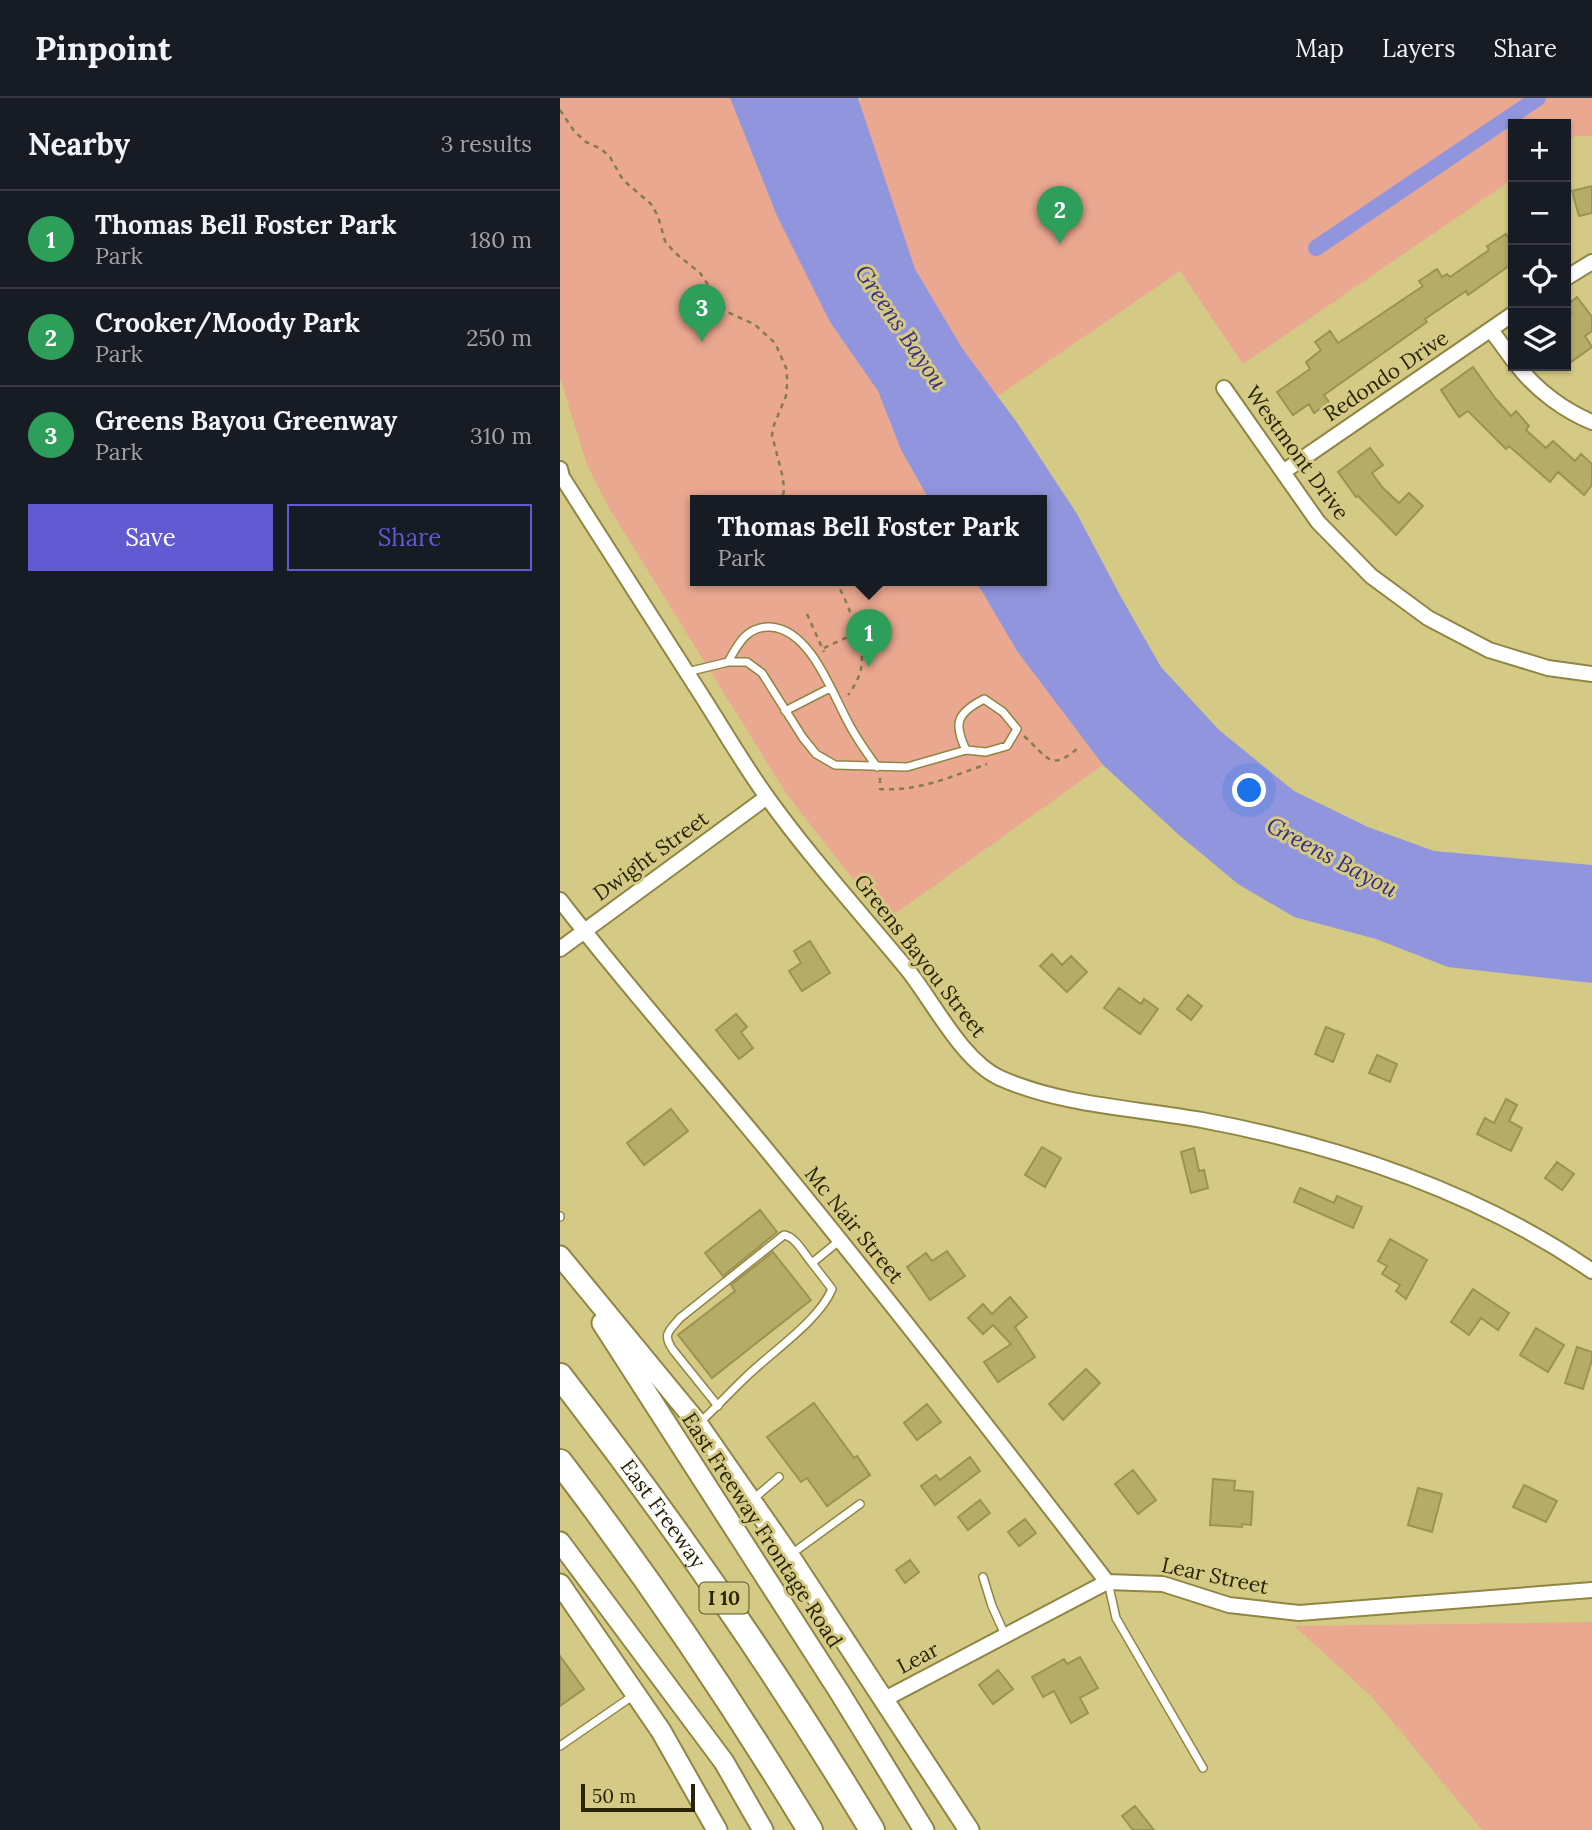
<!DOCTYPE html>
<html lang="en">
<head>
<meta charset="utf-8">
<style>
  :root { --surface:#171b24; --page:#20242c; --text:#f1f3f6; --muted:#9ea1a6; --line:#363941; --accent:#615ad2 }
  body { margin:0; font-family:Lora,serif; background:var(--page); color:var(--text) }
  .controls { position:absolute; right:21px; top:21px; display:grid; overflow:hidden; border-radius:0px; box-shadow:0 2px 5px #0004 }
  .controls button { width:63px; height:63px; display:grid; place-items:center; padding:0; border:0; border-bottom:2px solid var(--line); background:var(--surface); color:var(--text); font:35px sans-serif }
  .scale { position:absolute; left:21px; bottom:18px; width:114px; box-sizing:border-box; padding-left:7px; border:4px solid #282407; border-top:0; font-size:19px; line-height:24px; white-space:nowrap; color:#282407; -webkit-text-stroke:5px #d4ca85; paint-order:stroke }
  .you { position:absolute; left:690px; top:693px; width:24px; height:24px; margin:-18px; border:5px solid #fff; border-radius:50%; background:#1a73e8; box-shadow:0 0 0 10px #1a73e833 }
  .badge { display:grid; place-items:center; width:46px; height:46px; border-radius:50%; background:var(--accent); color:#fff; font-size:23px; font-weight:700 }
  .pin { position:absolute; translate:-50% -58px; filter:drop-shadow(0 2px 4px #0008) }
  .pin::after { content:''; position:absolute; top:37px; width:24px; height:21px; background:inherit; clip-path:polygon(0 0,100% 0,50% 100%) }
  .popup { position:absolute; left:130px; top:397px; width:357px; height:91px; box-sizing:border-box; display:grid; place-content:center; border-radius:0px; background:var(--surface); filter:drop-shadow(0 2px 5px #0005); font-size:23px; white-space:nowrap; color:var(--muted) }
  .popup b { font-size:26px; color:var(--text) }
  .popup::after { content:''; position:absolute; left:50%; top:100%; margin-left:-14px; border:14px solid transparent; border-top-color:var(--surface) }
  .list { margin:0; padding:0; list-style:none }
  h2 { display:flex; justify-content:space-between; align-items:center; height:91px; margin:0; padding:0 28px; font-size:30px }
  h2 small { font-size:23px; font-weight:400; color:var(--muted) }
  .list li { display:grid; grid-template-columns:46px 1fr auto; gap:21px; align-items:center; box-sizing:border-box; height:98px; padding:0 28px; border-top:2px solid var(--line) }
  .list b { display:block; font-size:26px; white-space:nowrap }
  .list p { margin:0; font-size:23px; white-space:nowrap; color:var(--muted) }
  .list em { font-size:23px; font-style:normal; color:var(--muted) }
  .actions { display:flex; gap:14px; padding:21px 28px }
  .actions a { flex:1; padding:16px 0; border:2px solid var(--accent); border-radius:0px; text-align:center; font-size:24px; color:var(--accent) }
  .actions .main { background:var(--accent); color:#fff }
  .icon { flex:none; width:38px; height:38px; fill:none; stroke:currentColor; stroke-width:2; stroke-linecap:round; stroke-linejoin:round }
  .map { position:relative; flex:none; width:1032px; height:1732px; overflow:hidden }
  header { display:flex; align-items:center; gap:42px; box-sizing:border-box; height:98px; padding:0 35px; background:var(--surface); border-bottom:2px solid var(--line) }
  header strong { font-size:33px }
  nav { display:flex; gap:38px; margin-inline-start:auto; font-size:24px }
  main { display:flex }
  aside { flex:1; background:var(--surface) }
  .map>svg:first-child { display:block }
  .green { fill:#eba890 }
  .water { fill:#9195de }
  .lines { fill:none; stroke-linecap:round; stroke-linejoin:round }
  .canal { stroke:#9195de; stroke-width:16 }
  .building { fill:#b5ac68; stroke:#9d9350; stroke-width:2 }
  .lane-casing { stroke:#908643; stroke-width:10 }
  .street-casing { stroke:#908643; stroke-width:18 }
  .secondary-casing { stroke:#908643; stroke-width:23 }
  .highway-casing { stroke:#908643; stroke-width:28 }
  .path { stroke:#847d4a; stroke-width:2.5; stroke-dasharray:5 5; stroke-linecap:butt }
  .lane { stroke:#fff; stroke-width:7 }
  .street { stroke:#fff; stroke-width:14 }
  .secondary { stroke:#fff; stroke-width:19 }
  .highway { stroke:#fff; stroke-width:24 }
  .labels { text-anchor:middle; stroke-width:6; stroke-linejoin:round; paint-order:stroke }
  .shield { fill:#d4ca85; stroke:#5c562d; stroke-width:2 }
  .shield-label { font-size:19px; font-weight:bold; fill:#282407 }
  .street-label { font-size:21px; fill:#282407; stroke:#d4ca85 }
  .water-label { font-size:23px; font-style:italic; fill:#362f84; stroke:#d4ca85 }
</style>
</head>
<body>
<header>
<strong>Pinpoint</strong>
<nav><a>Map</a><a>Layers</a><a>Share</a></nav>
</header>
<main>
<aside>
<h2>Nearby<small>3 results</small></h2>
<ul class="list">
<li><span class="badge" style="background:#2e9e5b">1</span><div><b>Thomas Bell Foster Park</b><p>Park</p></div><em>180 m</em></li>
<li><span class="badge" style="background:#2e9e5b">2</span><div><b>Crooker/Moody Park</b><p>Park</p></div><em>250 m</em></li>
<li><span class="badge" style="background:#2e9e5b">3</span><div><b>Greens Bayou Greenway</b><p>Park</p></div><em>310 m</em></li>
</ul>
<div class="actions"><a class="main">Save</a><a>Share</a></div>
</aside>
<div class="map">
<svg width="1032" height="1732" viewBox="0 0 1032 1732">
  <rect width="100%" height="100%" fill="#d4ca85"/>
  <path class="green" d="M0,0H170L217,118L270,223L318,293L341,352L370,403H136V483H416L457,553L543,667L325,823L226,695L49,410L27,367L0,280Z
    M302,0H1032V38H1016L1006,45V26H953V81L683,266L620,173L429,304L361,198L291,17Z
    M1032,1524V1732H922L812,1599L734,1528Z"/>
  <path class="water" d="M170,0H298L355,171L402,250L458,326L517,416L562,501L601,569L659,632L734,693L808,729L874,753L1032,767V885L888,869L816,841L734,819L678,786L619,737L543,667L457,553L416,483H482V403H370L341,352L318,293L270,224L217,118Z"/>
  <g class="lines">
    <path class="canal" d="M756,150L978,0"/>
  </g>
  <path class="building" d="M1032,88V115L1019,118L1012,93Z
    M946,136L953,147V165L908,197L906,193L865,221L867,224L764,297L769,304L754,315L749,306L733,317L717,294L750,271L746,264L761,252L755,244L770,233L778,245L863,188L859,183L877,171L882,179L887,176L890,179L929,152L927,148Z
    M1017,199L1032,219V233L1025,238L1032,249L1011,264L1006,257V219L1011,215L1006,208Z
    M913,269L935,300L951,318L956,313L969,328L966,332L986,350L993,343L1015,363L1021,356L1032,366V387L1024,397L998,374L990,384L949,348L946,351L908,313L899,319L881,292Z
    M810,350L823,367L812,375L822,389L839,405L849,395L863,408L836,437L798,398L796,399L778,374Z
    M250,843L270,875L242,893L229,873L241,865L234,853Z
    M492,856L502,867L511,858L527,874L507,894L480,868Z
    M559,890L581,906L584,901L598,911L580,936L544,910Z
    M628,897L642,908L631,922L617,911Z
    M176,916L187,929L181,934L193,950L179,961L156,932Z
    M766,929L784,936L773,964L755,956Z
    M817,957L837,966L830,984L809,975Z
    M946,1001L957,1007L949,1023L962,1030L951,1053L917,1036L925,1020L934,1025Z
    M111,1011L128,1033L84,1067L67,1045Z
    M482,1049L501,1060L485,1089L465,1077Z
    M634,1050L639,1073L644,1072L648,1090L631,1095L621,1054Z
    M997,1064L1014,1076L1002,1092L985,1080Z
    M740,1090L774,1105L777,1098L802,1109L793,1130L734,1104Z
    M200,1112L217,1134L163,1178L145,1155Z
    M830,1141L867,1162L846,1201L836,1193L840,1187L822,1176L827,1168L818,1163Z
    M387,1153L405,1178L370,1202L347,1169L366,1155L372,1163Z
    M213,1154L251,1202L152,1280L118,1237L175,1193L171,1187Z
    M913,1191L949,1215L938,1232L921,1220L909,1237L891,1224Z
    M450,1199L467,1219L455,1229L475,1259L438,1284L424,1264L451,1246L433,1227L423,1236L408,1220L423,1206L432,1216Z
    M976,1230L1004,1247L988,1274L960,1257Z
    M1017,1249L1032,1254V1262L1023,1291L1005,1285Z
    M526,1271L540,1285L503,1322L489,1306Z
    M254,1305L294,1360L297,1358L310,1377L267,1408L247,1380L241,1384L207,1339Z
    M367,1306L381,1324L357,1342L344,1325Z
    M410,1359L420,1373L375,1407L361,1388L376,1377L380,1382Z
    M573,1372L596,1402L578,1416L555,1386Z
    M653,1381L675,1383L674,1392L693,1394L691,1427L682,1426V1429L650,1427Z
    M964,1387L997,1403L986,1424L953,1409Z
    M858,1390L882,1396L872,1434L848,1427Z
    M420,1402L430,1415L408,1432L398,1419Z
    M465,1421L476,1435L459,1448L448,1434Z
    M350,1462L359,1474L345,1485L336,1472Z
    M0,1558L24,1591L0,1608Z
    M520,1559L538,1590L520,1600L528,1615L511,1625L494,1593L483,1599L472,1579L504,1561L507,1566Z
    M438,1572L453,1591L433,1606L419,1587Z
    M575,1708L594,1732H573L562,1718Z"/>
  <g class="lines">
    <defs>
      <path id="lane" d="M168,564C178,546 187,528 210,529C250,531 271,593 288,624C296,640 307,655 317,669
        M127,574L168,564H187L202,575L243,640L256,656L275,667L347,669L406,652L426,654L447,648L457,631L443,614L424,601C397,615 393,625 406,652
        M225,613L270,590
        M0,1118V1119
        M158,1308L113,1252C102,1236 109,1233 120,1220L224,1137C236,1139 244,1156 252,1165
        M138,1326C155,1311 169,1295 185,1280C210,1255 259,1223 272,1191L252,1165L279,1143
        M192,1402L219,1379
        M230,1457L300,1406
        M423,1479L432,1508L445,1537
        M548,1484L556,1520L643,1670
        M0,1648L74,1597"/>
      <path id="street" d="M1006,180L1032,164
        M931,232L953,262
        M958,268C976,292 1005,313 1032,324
        M664,290L758,424L811,478L868,520L929,552L988,570L1032,576
        M0,371L2,379C48,451 94,523 140,595C162,629 183,666 207,699C250,759 300,814 347,871C373,903 402,963 440,980C503,1008 576,1010 642,1022C780,1048 916,1093 1032,1173
        M723,374L953,216
        M0,802C70,893 147,978 219,1067C331,1204 440,1344 547,1484
        M0,851L207,699
        M323,1602L547,1484L603,1486L669,1507L739,1515L1032,1492"/>
      <path id="secondary" d="M0,1158L135,1322L229,1457L409,1732
        M42,1225L280,1595L364,1732
        M0,1444L164,1664L203,1732
        M0,1486L101,1633L157,1732"/>
      <g id="highway">
        <path id="s1" d="M0,1278C113,1424 217,1574 312,1732"/>
        <path d="M0,1364C90,1482 173,1605 250,1732"/>
      </g>
    </defs>
    <use href="#lane" class="lane-casing"/>
    <use href="#street" class="street-casing"/>
    <use href="#secondary" class="secondary-casing"/>
    <use href="#highway" class="highway-casing"/>
    <path class="path" d="M0,12L14,33L26,44L41,51L50,59L63,82L91,106L98,118L105,143L114,154L140,175L167,214L194,226L215,245L227,272V287L226,298L214,327L212,337L223,380L224,392L222,403
      M275,483C286,498 302,543 302,561C302,575 296,586 288,597
      M247,516L264,554
      M264,550L296,535
      M464,638C488,659 490,675 519,649
      M320,680V691C357,694 393,678 427,666"/>
    <use href="#lane" class="lane"/>
    <use href="#street" class="street"/>
    <use href="#secondary" class="secondary"/>
    <use href="#highway" class="highway"/>
  </g>
  <g class="labels">
    <rect class="shield" x="139.5" y="1484.5" width="49" height="31" rx="5"/>
    <g class="shield-label">
      <text x="164" y="1507">I 10</text>
    </g>
    <g class="street-label">
      <text transform="translate(826 278) rotate(-34)" y="7">Redondo Drive</text>
      <text transform="translate(737 355) rotate(54)" y="7">Westmont Drive</text>
      <text transform="translate(91 758) rotate(-36)" y="7">Dwight Street</text>
      <text transform="translate(360 858) rotate(52)" y="7">Greens Bayou Street</text>
      <text transform="translate(294 1127) rotate(51)" y="7">Mc Nair Street</text>
      <text dy="7" stroke="none"><textPath href="#s1" startOffset="172">East Freeway</textPath></text>
      <text transform="translate(202 1432) rotate(57)" y="7">East Freeway Frontage Road</text>
      <text transform="translate(655 1478) rotate(12)" y="7">Lear Street</text>
      <text transform="translate(358 1560) rotate(-28)" y="7">Lear</text>
    </g>
    <g class="water-label">
      <text transform="translate(341 229) rotate(56)" y="8">Greens Bayou</text>
      <text transform="translate(772 759) rotate(28)" y="8">Greens Bayou</text>
    </g>
  </g>
</svg>
<div class="controls">
<button>+</button>
<button>−</button>
<button><svg class="icon" aria-label="locate" viewBox="0 0 24 24"><circle cx="12" cy="12" r="6"/><path d="M12 2v4M12 18v4M2 12h4M18 12h4"/></svg></button>
<button><svg class="icon" aria-label="layers" viewBox="0 0 24 24"><path d="M12 4l9 5-9 5-9-5zM3 14l9 5 9-5"/></svg></button>
</div>
<div class="scale">50 m</div>
<div class="you"></div>
<div class="pin badge" style="left:309px;top:569px;background:#2e9e5b">1</div>
<div class="popup"><b>Thomas Bell Foster Park</b>Park</div>
<div class="pin badge" style="left:500px;top:146px;background:#2e9e5b">2</div>
<div class="pin badge" style="left:142px;top:244px;background:#2e9e5b">3</div>
</div>
</main>
</body>
</html>
